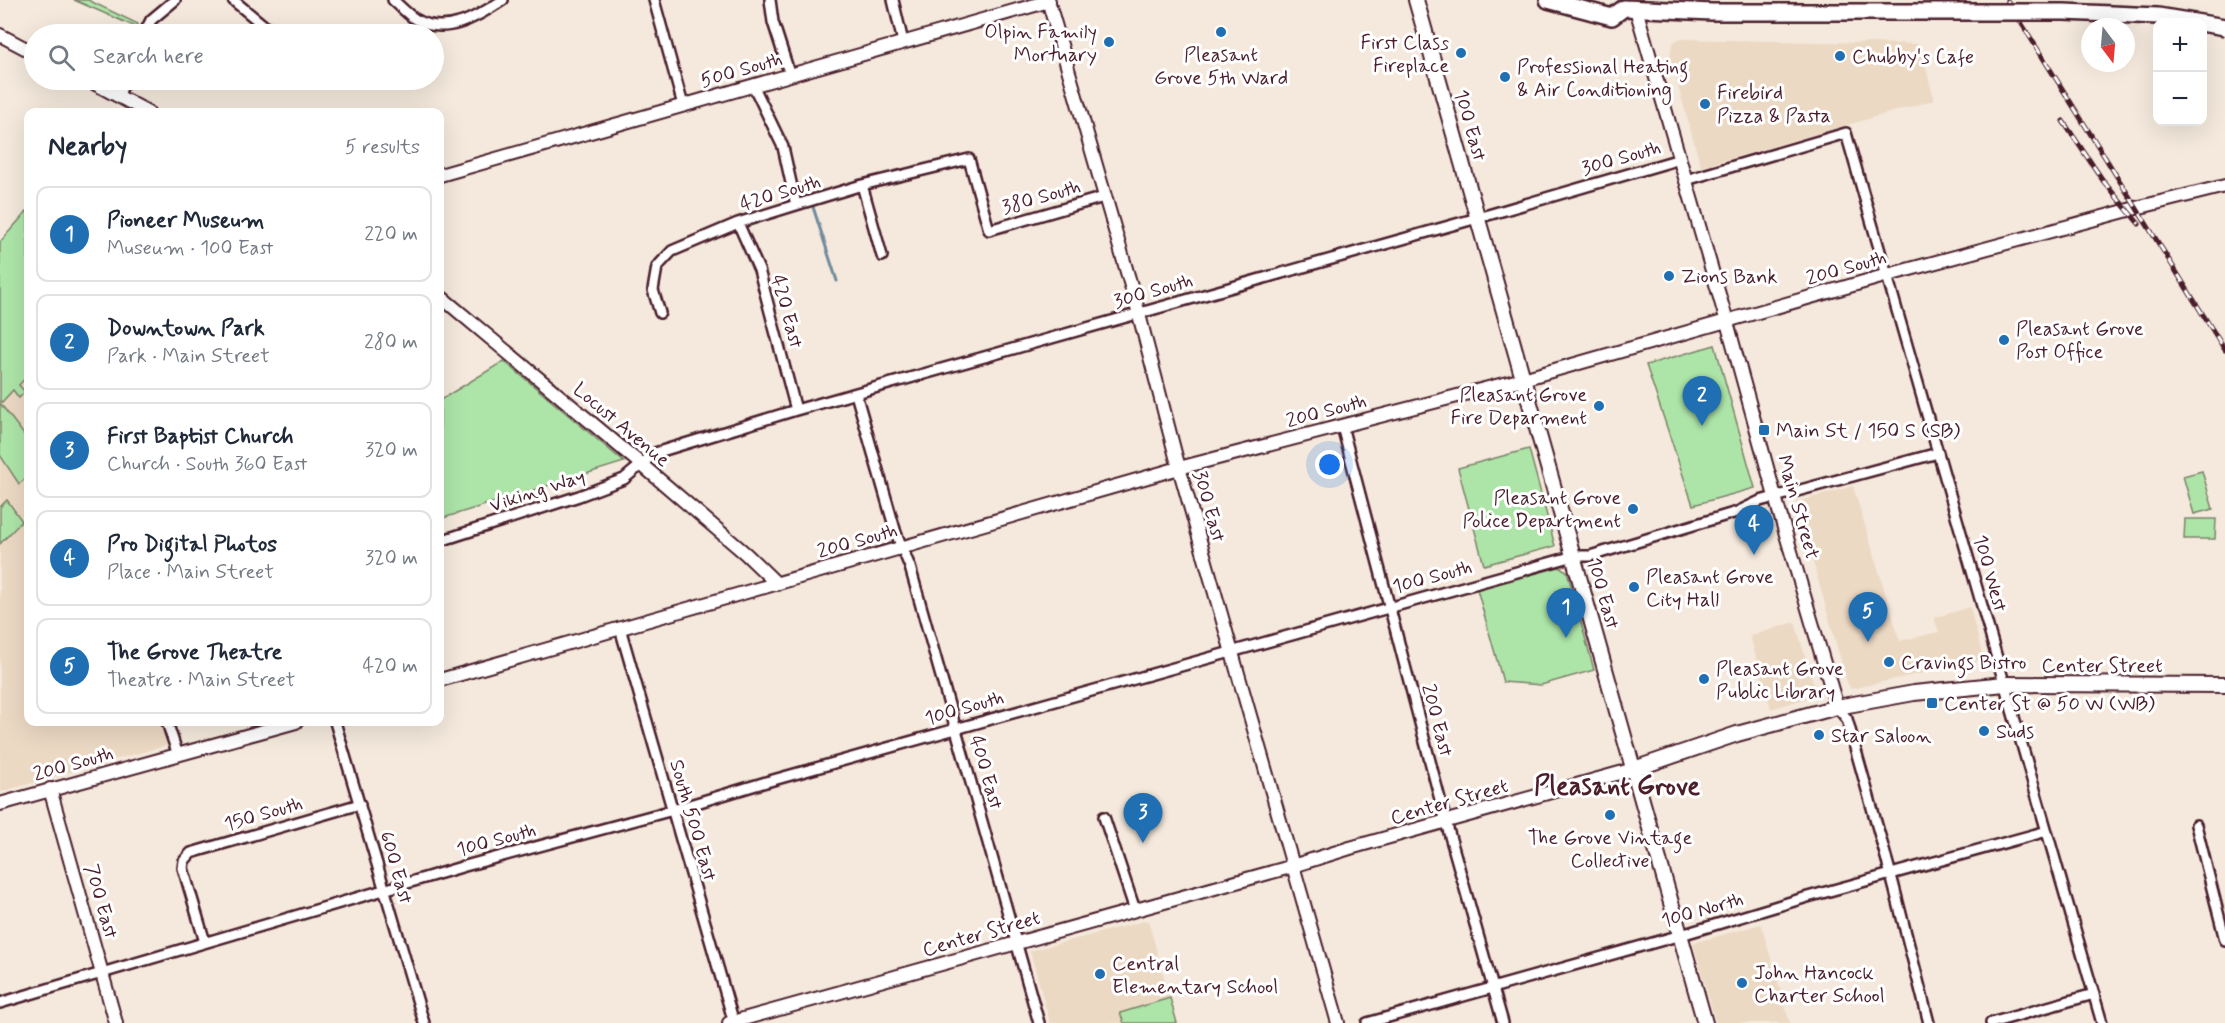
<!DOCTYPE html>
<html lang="en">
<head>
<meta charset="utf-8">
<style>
  :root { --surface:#fff; --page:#f2f2f3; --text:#1f2937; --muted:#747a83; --line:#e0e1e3; --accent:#1f6fb2 }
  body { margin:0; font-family:Mynerve,sans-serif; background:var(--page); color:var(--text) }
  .controls { position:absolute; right:18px; top:18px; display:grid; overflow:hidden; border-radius:12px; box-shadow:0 6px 24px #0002 }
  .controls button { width:54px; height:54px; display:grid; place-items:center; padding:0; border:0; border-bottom:2px solid var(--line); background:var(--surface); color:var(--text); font:30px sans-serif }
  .compass { position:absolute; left:2081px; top:18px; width:54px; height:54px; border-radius:50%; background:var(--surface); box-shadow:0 6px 24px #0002; rotate:164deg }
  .you { position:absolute; left:1330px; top:465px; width:21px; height:21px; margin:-15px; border:4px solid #fff; border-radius:50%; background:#1a73e8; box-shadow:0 0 0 9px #1a73e833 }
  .badge { display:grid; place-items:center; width:39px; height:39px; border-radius:50%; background:var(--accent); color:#fff; font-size:20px; font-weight:700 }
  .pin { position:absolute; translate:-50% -50px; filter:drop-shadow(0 2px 3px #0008) }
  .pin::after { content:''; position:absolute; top:32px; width:21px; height:18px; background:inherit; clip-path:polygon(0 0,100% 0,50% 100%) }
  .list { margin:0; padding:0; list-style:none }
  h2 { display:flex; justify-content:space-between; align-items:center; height:78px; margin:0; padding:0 24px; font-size:26px }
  h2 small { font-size:20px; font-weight:400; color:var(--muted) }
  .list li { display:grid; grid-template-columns:39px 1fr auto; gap:18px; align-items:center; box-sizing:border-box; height:96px; margin:0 12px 12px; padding:0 12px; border:2px solid var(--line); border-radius:12px }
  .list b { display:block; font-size:22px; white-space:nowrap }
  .list p { margin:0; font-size:20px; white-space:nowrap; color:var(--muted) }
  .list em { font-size:20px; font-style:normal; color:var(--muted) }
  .icon { flex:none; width:33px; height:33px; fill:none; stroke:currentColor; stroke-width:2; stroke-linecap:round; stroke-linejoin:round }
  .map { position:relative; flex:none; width:2225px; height:1023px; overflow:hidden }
  .search { position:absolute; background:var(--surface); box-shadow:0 6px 24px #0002; left:24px; top:24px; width:420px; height:66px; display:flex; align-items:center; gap:15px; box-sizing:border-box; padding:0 21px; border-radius:33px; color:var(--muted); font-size:22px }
  .panel { position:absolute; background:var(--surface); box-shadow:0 6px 24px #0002; left:24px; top:108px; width:420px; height:618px; border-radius:12px }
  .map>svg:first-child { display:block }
  .built { fill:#ecd9c4 }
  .green { fill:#ade5a8; stroke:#7c826a; stroke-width:1.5 }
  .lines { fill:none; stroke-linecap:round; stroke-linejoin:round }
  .stream { stroke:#6f8a9c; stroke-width:3 }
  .minor-casing { stroke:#4a1f2b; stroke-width:14 }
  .tertiary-casing { stroke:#4a1f2b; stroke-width:16 }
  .secondary-casing { stroke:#4a1f2b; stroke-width:18 }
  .primary-casing { stroke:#4a1f2b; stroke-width:20 }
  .minor { stroke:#fff; stroke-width:9 }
  .tertiary { stroke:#fff; stroke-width:12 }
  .secondary { stroke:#fff; stroke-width:14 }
  .primary { stroke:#fff; stroke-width:15 }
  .rail-casing { stroke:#4a1f2b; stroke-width:5 }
  .rail { stroke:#fff; stroke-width:3; stroke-dasharray:9; stroke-linecap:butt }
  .primary-bridge-casing { stroke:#4a1f2b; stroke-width:20; stroke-linecap:butt }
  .primary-bridge { stroke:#fff; stroke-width:15 }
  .poi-dot { fill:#1f6fb2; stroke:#fff; stroke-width:2 }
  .labels { text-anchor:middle; stroke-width:6; stroke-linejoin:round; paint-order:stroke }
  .poi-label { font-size:20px; fill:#4a1f2b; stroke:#fff; text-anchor:start }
  .street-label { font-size:20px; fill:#4a1f2b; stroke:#fff }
  .district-label { font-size:26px; font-weight:bold; fill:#4a1f2b; stroke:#fff }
</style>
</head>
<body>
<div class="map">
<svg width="2225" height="1023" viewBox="0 0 2225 1023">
  <rect width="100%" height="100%" fill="#f4e9dc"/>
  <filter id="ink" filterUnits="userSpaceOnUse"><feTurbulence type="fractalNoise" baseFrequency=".0167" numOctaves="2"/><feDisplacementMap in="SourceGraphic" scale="12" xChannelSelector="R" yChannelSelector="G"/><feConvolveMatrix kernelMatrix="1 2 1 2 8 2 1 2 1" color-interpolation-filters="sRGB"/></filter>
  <g filter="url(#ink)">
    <path class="built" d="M1678,39L1920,44L1934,100L1701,167L1670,58L1672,44Z
      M28,373V722H169L175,743L0,792V401L2,402Z
      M1853,486L1900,641L1939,632L1934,618L1970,607L1982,654L1980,660L1851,689L1847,682L1796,502Z
      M1795,622L1817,695L1771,709L1750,636Z
      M1148,920L1177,1023H1050L1030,951Z
      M1761,924L1790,1023H1716L1693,943Z"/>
    <path class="green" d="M74,0H88L138,24L136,27Z
      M28,210V375L19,385L25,392L19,398L13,390L2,402L0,401V242Z
      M1715,345L1755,488L1693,505L1646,365Z
      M504,361L624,462L440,519V400Z
      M0,403L28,440V477L19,484L0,455Z
      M1529,449L1555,546L1484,565L1458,468Z
      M2202,471L2213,509L2194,514L2183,476Z
      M7,500L22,521L0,544V507Z
      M2185,519H2216L2215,539H2184Z
      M1559,567L1567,571L1594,670L1541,685L1503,682L1477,589Z
      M1170,998L1177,1023H1124L1120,1013Z"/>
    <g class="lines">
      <path class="stream" d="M813,207L837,281"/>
      <defs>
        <path id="minor" d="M233,0L268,29
          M393,0C400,6 407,14 415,19C445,37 477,17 503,0
          M654,0L683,105
          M770,0L773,22L790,75
          M893,0L903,42
          M144,34L151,20L175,0
          M753,85L783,147L796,205
          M119,95L125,80
          M1686,180L1846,133L2102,1023
          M862,185L882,256
          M738,223L759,270L796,410
          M660,313L653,290L657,267L672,251L738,223L796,205L862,185L969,159L989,230L1104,197
          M856,394L896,533L910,567L1039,1023
          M1342,426L1446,822L1503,1023
          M440,541L579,496L624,479L655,453L796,410L1488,215L1680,159
          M620,628L734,1023
          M1837,707L1847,719L1891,875L1929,1023
          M167,722L178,755
          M335,722L424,1023
          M1104,817L1135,910
          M2196,825L2225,940
          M205,942L183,868L184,861L191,853L360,804
          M0,1003L465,866L673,810L766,782L1574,556H1590L1737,512L1760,501L1938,453
          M1367,1023L1681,935L1804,898L2047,831
          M1991,1023L2094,994"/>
        <path id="tertiary" d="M1048,0L1136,303L1176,457L1338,1023
          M1636,9L1727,322L1779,511L1837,707
          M0,35L34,53
          M88,80L148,112
          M440,175L1049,1
          M440,296L642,465L746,554L777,584
          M440,680L1179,468L1523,379L1888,275L2136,208L2225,186
          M50,789L116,1023
          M0,804L296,722
          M729,1023L1283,869L1350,848L1634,769"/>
        <path id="secondary" d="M1416,0C1513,341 1609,682 1705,1023
          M1634,769L1737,734L1837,707L1914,693L2005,684L2225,685"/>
        <path id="primary" d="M1548,0L1612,17L1624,8
          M1624,8L1712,12H1781"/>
      </defs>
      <use href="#minor" class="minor-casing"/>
      <use href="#tertiary" class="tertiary-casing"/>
      <use href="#secondary" class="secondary-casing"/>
      <use href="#primary" class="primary-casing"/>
      <use href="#minor" class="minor"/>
      <use href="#tertiary" class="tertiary"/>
      <use href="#secondary" class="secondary"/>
      <use href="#primary" class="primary"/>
      <defs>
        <path id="rail" d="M2007,0L2225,350
          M2063,121L2104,182L2139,224"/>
      </defs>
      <use href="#rail" class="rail-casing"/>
      <use href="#rail" class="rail"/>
      <defs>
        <path id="primary-bridge" d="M1781,12H2064L2158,16L2225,27"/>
      </defs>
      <use href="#primary-bridge" class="primary-bridge-casing"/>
      <use href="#primary-bridge" class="primary-bridge"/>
    </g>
  </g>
  <g class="poi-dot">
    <circle cx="1221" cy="32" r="6"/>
    <circle cx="1109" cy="42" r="6"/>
    <circle cx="1461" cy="53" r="6"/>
    <circle cx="1840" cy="56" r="6"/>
    <circle cx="1505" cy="77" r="6"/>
    <circle cx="1705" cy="104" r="6"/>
    <circle cx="1669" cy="276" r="6"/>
    <circle cx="2004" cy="340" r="6"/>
    <circle cx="1599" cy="406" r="6"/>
    <rect x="1758" y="424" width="12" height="12" rx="3"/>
    <circle cx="1633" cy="509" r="6"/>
    <circle cx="1634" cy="587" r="6"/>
    <circle cx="1889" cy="662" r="6"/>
    <circle cx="1704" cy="679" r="6"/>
    <rect x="1926" y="697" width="12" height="12" rx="3"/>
    <circle cx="1984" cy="731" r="6"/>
    <circle cx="1819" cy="735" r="6"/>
    <circle cx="1610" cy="815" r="6"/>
    <circle cx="1100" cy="974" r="6"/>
    <circle cx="1742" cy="983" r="6"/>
  </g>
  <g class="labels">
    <g class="poi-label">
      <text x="1097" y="38" text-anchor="end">Olpin Family<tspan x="1097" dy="23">Mortuary</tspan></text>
      <text x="1449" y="49" text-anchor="end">First Class<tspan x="1449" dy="23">Fireplace</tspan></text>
      <text x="1221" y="61" text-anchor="middle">Pleasant<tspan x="1221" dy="23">Grove 5th Ward</tspan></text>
      <text x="1852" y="63">Chubby's Cafe</text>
      <text x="1517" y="73">Professional Heating<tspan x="1517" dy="23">&amp; Air Conditioning</tspan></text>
      <text x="1717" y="99">Firebird<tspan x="1717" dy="23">Pizza &amp; Pasta</tspan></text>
      <text x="1681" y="283">Zions Bank</text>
      <text x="2016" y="335">Pleasant Grove<tspan x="2016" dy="23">Post Office</tspan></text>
      <text x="1587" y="401" text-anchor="end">Pleasant Grove<tspan x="1587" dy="23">Fire Deparment</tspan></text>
      <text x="1776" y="437">Main St / 150 S (SB)</text>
      <text x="1621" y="504" text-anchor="end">Pleasant Grove<tspan x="1621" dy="23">Police Department</tspan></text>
      <text x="1646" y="583">Pleasant Grove<tspan x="1646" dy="23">City Hall</tspan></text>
      <text x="1901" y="669">Cravings Bistro</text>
      <text x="1716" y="675">Pleasant Grove<tspan x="1716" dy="23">Public Library</tspan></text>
      <text x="1944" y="710">Center St @ 50 W (WB)</text>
      <text x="1996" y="738">Suds</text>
      <text x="1831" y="742">Star Saloon</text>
      <text x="1610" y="844" text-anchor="middle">The Grove Vintage<tspan x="1610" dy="23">Collective</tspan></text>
      <text x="1112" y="970">Central<tspan x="1112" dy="23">Elementary School</tspan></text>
      <text x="1754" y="979">John Hancock<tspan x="1754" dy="23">Charter School</tspan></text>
    </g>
    <g class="street-label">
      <text transform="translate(741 69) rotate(-16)" y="7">500 South</text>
      <text transform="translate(1471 125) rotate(74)" y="7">100 East</text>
      <text transform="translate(1621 157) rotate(-16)" y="7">300 South</text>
      <text transform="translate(780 192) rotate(-17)" y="7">420 South</text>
      <text transform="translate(1041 196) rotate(-16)" y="7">380 South</text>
      <text transform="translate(1846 267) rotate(-16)" y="7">200 South</text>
      <text transform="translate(1153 290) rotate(-16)" y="7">300 South</text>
      <text transform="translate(788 311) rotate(75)" y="7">420 East</text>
      <text transform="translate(1326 410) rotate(-15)" y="7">200 South</text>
      <text transform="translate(622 424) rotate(40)" y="7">Locust Avenue</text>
      <text transform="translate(537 490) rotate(-18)" y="7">Viking Way</text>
      <text transform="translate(1210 506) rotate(74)" y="7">300 East</text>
      <text transform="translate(1799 507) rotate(74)" y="7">Main Street</text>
      <text transform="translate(857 540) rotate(-16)" y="7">200 South</text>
      <text transform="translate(1991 573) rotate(74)" y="7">100 West</text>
      <text transform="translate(1432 576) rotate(-15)" y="7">100 South</text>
      <text transform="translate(1604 593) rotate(74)" y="7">100 East</text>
      <text x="2102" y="672">Center Street</text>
      <text transform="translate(964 707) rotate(-16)" y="7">100 South</text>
      <text transform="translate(1438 720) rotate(75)" y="7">200 East</text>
      <text transform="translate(73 763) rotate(-16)" y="7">200 South</text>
      <text transform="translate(987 772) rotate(74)" y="7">400 East</text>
      <text transform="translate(1449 801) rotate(-16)" y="7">Center Street</text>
      <text transform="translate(263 813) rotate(-16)" y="7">150 South</text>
      <text transform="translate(694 820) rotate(74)" y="7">South 500 East</text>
      <text transform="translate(496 839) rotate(-15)" y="7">100 South</text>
      <text transform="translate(397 867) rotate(74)" y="7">600 East</text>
      <text transform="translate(102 901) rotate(74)" y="7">700 East</text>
      <text transform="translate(1702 909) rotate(-16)" y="7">100 North</text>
      <text transform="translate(981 933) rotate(-16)" y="7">Center Street</text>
    </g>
    <g class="district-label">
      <text x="1617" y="794">Pleasant Grove</text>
    </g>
  </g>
</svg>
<div class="controls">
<button>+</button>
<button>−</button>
</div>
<svg class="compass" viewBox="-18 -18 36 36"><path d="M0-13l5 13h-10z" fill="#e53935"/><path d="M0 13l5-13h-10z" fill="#747a83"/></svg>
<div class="you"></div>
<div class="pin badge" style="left:1566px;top:638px">1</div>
<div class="pin badge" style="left:1702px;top:426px">2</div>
<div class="pin badge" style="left:1143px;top:843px">3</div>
<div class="pin badge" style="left:1754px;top:555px">4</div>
<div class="pin badge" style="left:1868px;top:642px">5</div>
<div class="search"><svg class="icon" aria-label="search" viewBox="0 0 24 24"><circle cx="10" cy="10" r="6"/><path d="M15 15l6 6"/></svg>Search here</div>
<section class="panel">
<h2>Nearby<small>5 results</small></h2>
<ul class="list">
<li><span class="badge">1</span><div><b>Pioneer Museum</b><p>Museum · 100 East</p></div><em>220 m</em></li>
<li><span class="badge">2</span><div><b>Downtown Park</b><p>Park · Main Street</p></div><em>280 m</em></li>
<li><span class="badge">3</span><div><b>First Baptist Church</b><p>Church · South 360 East</p></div><em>320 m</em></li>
<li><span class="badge">4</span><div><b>Pro Digital Photos</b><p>Place · Main Street</p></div><em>320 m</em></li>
<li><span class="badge">5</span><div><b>The Grove Theatre</b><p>Theatre · Main Street</p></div><em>420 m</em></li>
</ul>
</section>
</div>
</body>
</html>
